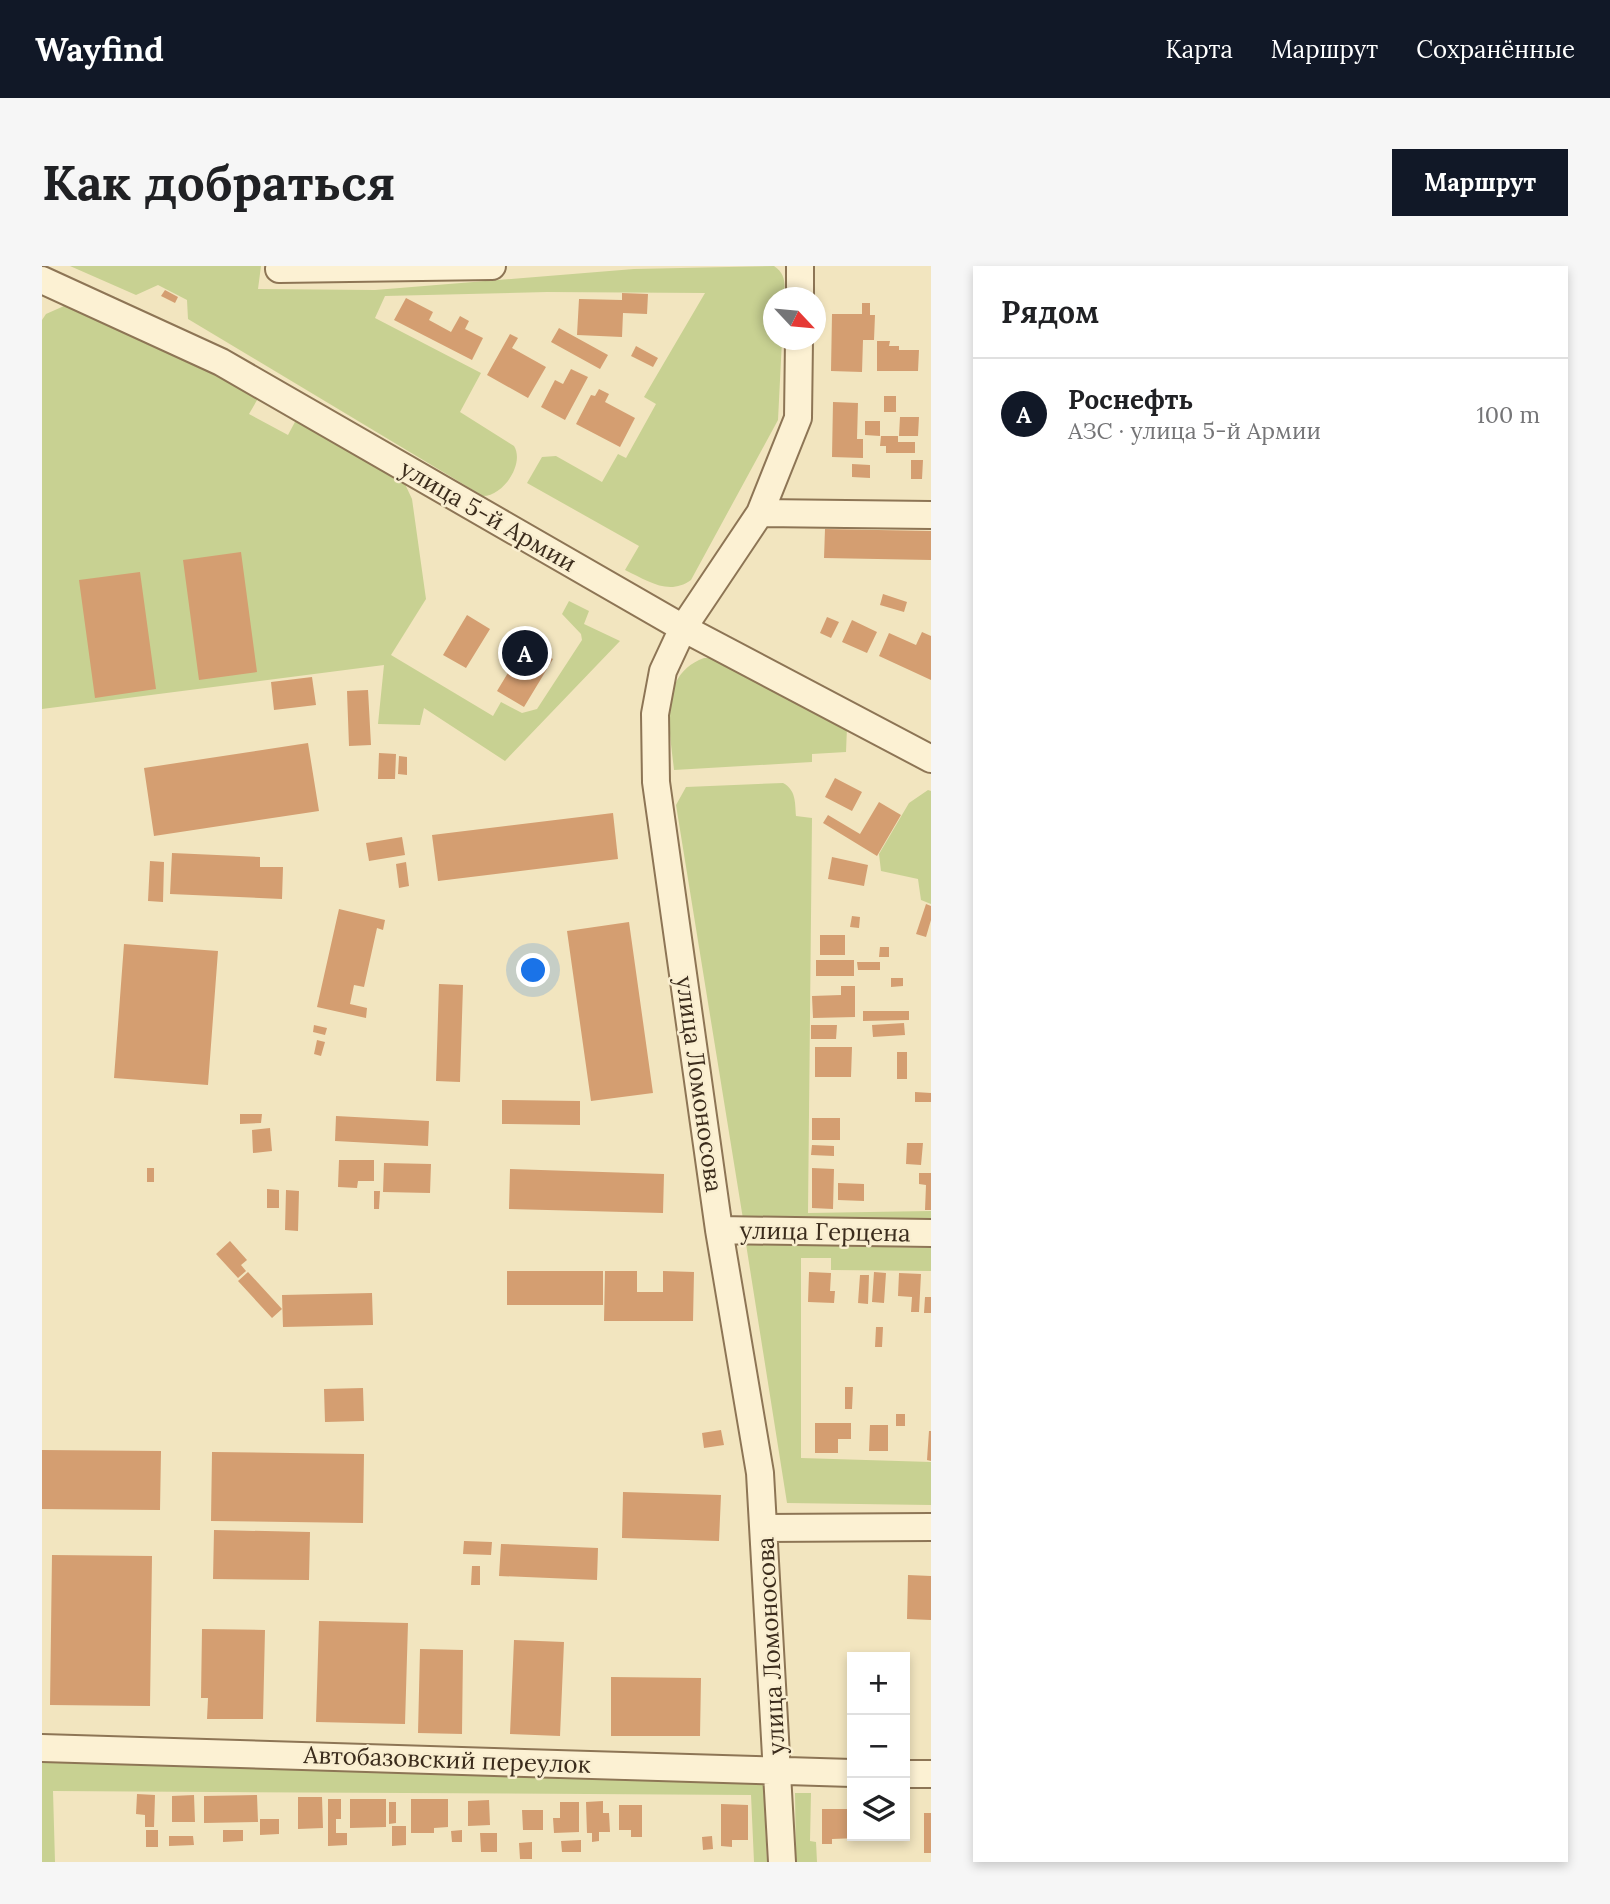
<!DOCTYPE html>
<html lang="ru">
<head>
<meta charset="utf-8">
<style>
  :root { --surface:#fff; --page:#f6f6f6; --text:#202124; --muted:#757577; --line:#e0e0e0; --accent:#111827 }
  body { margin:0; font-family:Lora,serif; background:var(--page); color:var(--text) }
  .controls { position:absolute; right:21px; bottom:21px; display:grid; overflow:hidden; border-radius:0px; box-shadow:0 4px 10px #0003 }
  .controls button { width:63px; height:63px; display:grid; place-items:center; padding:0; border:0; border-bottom:2px solid var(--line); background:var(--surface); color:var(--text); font:35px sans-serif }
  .compass { position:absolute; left:721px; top:21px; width:63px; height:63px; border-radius:50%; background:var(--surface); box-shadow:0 4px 10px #0003; rotate:116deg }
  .you { position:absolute; left:492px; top:705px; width:24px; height:24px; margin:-18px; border:5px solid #fff; border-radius:50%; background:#1a73e8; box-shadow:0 0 0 10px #1a73e833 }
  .badge { display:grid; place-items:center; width:46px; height:46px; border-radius:50%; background:var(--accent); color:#fff; font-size:23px; font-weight:700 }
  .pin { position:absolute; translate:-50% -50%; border:4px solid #fff; box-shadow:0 2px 7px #0006 }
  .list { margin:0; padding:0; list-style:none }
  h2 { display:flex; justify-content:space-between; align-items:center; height:91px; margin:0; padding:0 28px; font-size:30px }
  h2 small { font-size:23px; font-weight:400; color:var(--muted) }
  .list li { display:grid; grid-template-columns:46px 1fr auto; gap:21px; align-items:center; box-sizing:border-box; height:112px; padding:0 28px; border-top:2px solid var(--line) }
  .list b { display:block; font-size:26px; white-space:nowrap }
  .list p { margin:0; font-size:23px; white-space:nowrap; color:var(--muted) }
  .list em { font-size:23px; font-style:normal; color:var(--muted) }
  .icon { flex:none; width:38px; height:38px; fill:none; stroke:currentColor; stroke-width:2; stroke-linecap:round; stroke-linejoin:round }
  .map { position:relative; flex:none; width:889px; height:1596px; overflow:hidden; border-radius:0px }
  header { display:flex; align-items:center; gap:42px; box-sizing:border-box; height:98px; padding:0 35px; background:var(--accent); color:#fff }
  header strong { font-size:33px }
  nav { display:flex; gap:38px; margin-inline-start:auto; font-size:24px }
  .intro { display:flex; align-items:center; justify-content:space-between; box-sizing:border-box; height:168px; padding:0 42px }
  h1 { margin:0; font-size:49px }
  .button { padding:18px 32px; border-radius:0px; background:var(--accent); color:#fff; font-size:24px; font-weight:700 }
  main { display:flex; gap:42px; padding:0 42px }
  aside { flex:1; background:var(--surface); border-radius:0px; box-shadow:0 4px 10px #0003 }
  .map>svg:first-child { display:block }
  .green { fill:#c8d192 }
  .building { fill:#d49e71 }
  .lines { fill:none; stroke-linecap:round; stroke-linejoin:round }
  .minor-casing { stroke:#8d7555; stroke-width:30 }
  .minor { stroke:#fcf1d3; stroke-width:26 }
  .labels { text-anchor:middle; stroke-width:5; stroke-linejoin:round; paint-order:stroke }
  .street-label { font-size:24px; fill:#3b2c1c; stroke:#f9eed0 }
</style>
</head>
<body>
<header>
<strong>Wayfind</strong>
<nav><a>Карта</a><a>Маршрут</a><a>Сохранённые</a></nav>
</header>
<div class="intro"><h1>Как добраться</h1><a class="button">Маршрут</a></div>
<main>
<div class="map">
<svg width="889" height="1596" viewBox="0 0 889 1596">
  <rect width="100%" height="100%" fill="#f2e5bf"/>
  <path class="green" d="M28,0H219L216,23L333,24L592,3L732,0C744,8 743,18 742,31L732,32V74H740L736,154L649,314C627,330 606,315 583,304L597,280L485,217L500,191L514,190L560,216L576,188L584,192L614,138L602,131L663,27L505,26L343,30L333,52L439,107L418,146L472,180C483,198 461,230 441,230L146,53L145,34L116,19L94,29Z
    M22,40L59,52L218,129L207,148L246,169L254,154L363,218L370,233L384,333L349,389L451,450L459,436L480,447L495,443L540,374L539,368L520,348L527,335L547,345L542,358L578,375L463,495L382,442L378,459L336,458L342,399L0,443V54L4,48Z
    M662,392H672L805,461L804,486L770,488V496L632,504C628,465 615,409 662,392Z
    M741,517C754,524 753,536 754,550L770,552L766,947L889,945V963L702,959L634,539L644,521Z
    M886,524L889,525V638L879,634L876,613L839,605L837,588L867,537Z
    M704,978L889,982V1005L789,1004V992H759V1192L889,1196V1239L745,1237Z
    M0,1494L721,1512L725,1596H712L709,1529L11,1525L13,1596H0Z
    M753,1527H769L768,1575L774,1576L775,1596H754Z"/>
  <path class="building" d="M123,24L136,31L133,37L119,30Z
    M580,27L606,28L605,48L581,47L580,71L535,69L537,33L580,34Z
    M364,32L391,46L387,54L409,66L418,50L427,55L423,63L441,72L430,94L352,54Z
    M820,37H828V49H833L832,74H821L820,106L789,105L790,48H820Z
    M517,62L566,89L558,103L509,76Z
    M468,68L476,72L470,82L504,101L486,132L445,109Z
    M835,75H848L847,80H857V84H877L876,105H835Z
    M594,80L616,92L611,101L589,90Z
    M529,103L546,111L523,154L499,141L513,114L521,118Z
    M557,123L567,128L563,136L593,152L578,181L534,158L549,129L553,130Z
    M842,130H854V146H842Z
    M791,136L816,137L815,173H821V192L790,191Z
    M858,151H877L876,170H857Z
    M823,155H838V170L823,169Z
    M839,170H856V176H873V187H844V180H838Z
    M869,194H881L880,213H869Z
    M810,198L828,199V212L810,211Z
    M783,263L889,265V294L782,292Z
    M199,286L215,406L157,414L141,294Z
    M98,306L114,423L53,432L37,314Z
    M841,328L865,336L862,346L838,339Z
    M425,349L448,363L424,402L401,389Z
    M785,351L797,356L789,372L778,367Z
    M810,354L835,366L825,387L800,376Z
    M880,366L889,370V414L837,390L847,367L874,379Z
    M484,377L511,393L482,441L455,425Z
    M270,411L274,439L232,444L229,416Z
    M326,424L329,479L307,480L305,425Z
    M266,477L277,545L112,570L102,502Z
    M337,487L354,488L353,513H336Z
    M357,490L365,491V509L356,508Z
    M793,512L820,526L810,545L783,531Z
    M837,536L859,549L835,590L781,557L786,549L818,568Z
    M571,547L576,593L396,615L390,569Z
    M360,571L363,589L327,595L324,577Z
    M130,587L218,591V601H241L240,633L128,628Z
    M790,591L826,599L822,620L786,613Z
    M108,595L122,596L121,636L106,635Z
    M364,596L367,620L357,622L354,598Z
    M884,638L889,640V654L884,671L874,668Z
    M297,643L343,654L341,664L335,662L322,721L312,719L308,738L325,742L324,752L275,741Z
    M810,650L818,651L817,662L808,661Z
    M587,656L611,827L549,835L525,665Z
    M778,669H803V689H778Z
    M82,678L176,685L166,819L72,812Z
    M838,681H847V691H837Z
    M774,694H812V710H774Z
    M815,696H838V704H816Z
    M849,712H861V720L849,721Z
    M397,718L421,719L418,816L394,815Z
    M799,720H813V751L771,752L770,730L799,729Z
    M821,745H867V754L821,755Z
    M862,757L863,769L831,771L830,759Z
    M272,759L285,762L283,769L271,766Z
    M769,759H795L794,773H769Z
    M275,774L283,776L279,790L272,788Z
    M773,781H810L809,811H773Z
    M855,786H865V813H855Z
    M873,826L889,827V836H873Z
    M460,834L538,835V859L460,858Z
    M198,848H220L219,857L198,858Z
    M294,850L387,855L386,880L293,875Z
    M770,852H798V874H770Z
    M228,862L230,885L211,887L210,864Z
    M865,877H881L879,899L864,898Z
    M770,879L792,880V890L769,889Z
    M297,894H332V915H316L315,922L296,921Z
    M342,897L389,898L388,927L341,926Z
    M105,902H112V916H105Z
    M770,902L792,903L791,943L770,942Z
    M468,903L622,908L621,947L467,943Z
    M877,907H889V944H883L884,919L877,918Z
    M796,917L822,918V935L796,934Z
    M225,923L237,924V942H225Z
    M244,924L257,925L256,965L243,964Z
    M332,925H338L337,943H332Z
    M188,975L205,994L199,999L204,1005L196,1012L174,988Z
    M465,1005H561V1039H465Z
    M563,1005H595V1026H621V1005L652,1006L651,1055H562Z
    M206,1006L240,1043L230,1052L196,1015Z
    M767,1006L789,1007L788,1025H793L792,1037L766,1036Z
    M832,1006L844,1007L842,1037L830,1036Z
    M857,1007L879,1008L877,1046H869L870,1031L856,1030Z
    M818,1009H827L826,1038L816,1037Z
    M330,1027L331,1059L241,1061L240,1029Z
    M883,1031H889V1047H882Z
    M834,1061H841L840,1081H833Z
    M803,1121H811L810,1143H803Z
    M321,1122L322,1155L283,1156L282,1123Z
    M854,1148H863V1160H854Z
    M773,1157H809V1173H796V1187H773Z
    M828,1159H846V1185H827Z
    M679,1164L682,1179L662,1182L660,1167Z
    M887,1165H889V1195L885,1194Z
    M0,1184L119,1185L118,1244L0,1243Z
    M170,1186L322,1188L321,1257L169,1255Z
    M581,1226L679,1229L677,1275L580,1272Z
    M172,1264L268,1266L267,1314L171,1313Z
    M422,1275L450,1276L449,1289L421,1288Z
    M459,1278L556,1282L555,1314L457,1310Z
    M10,1289L110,1290L108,1440L8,1439Z
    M430,1300H438V1319H429Z
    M866,1309L889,1310V1354L865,1353Z
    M277,1355L366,1357L363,1458L274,1456Z
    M160,1363L223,1364L221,1453H165L166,1432H159Z
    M472,1374L522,1376L518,1470L468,1468Z
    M378,1383L421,1384L420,1468L376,1467Z
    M569,1411L659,1412L658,1470H569Z
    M95,1528L113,1529L112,1561H103V1549L94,1548Z
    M152,1529L153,1556H130V1530Z
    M215,1529L216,1556L162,1557V1530Z
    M256,1531H280L281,1562L256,1563Z
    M286,1533H299V1553H294V1567H305V1579L286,1580Z
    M308,1533H344V1561L308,1562Z
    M369,1533H406V1561L392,1562V1567H369Z
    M447,1534L448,1559L426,1560V1535Z
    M561,1535V1547H567L568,1566H557V1575L550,1576V1567H545L544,1536Z
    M347,1536H354V1557L347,1558Z
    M518,1536H537V1566L512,1567L511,1552H518Z
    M679,1538L706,1539V1574H690V1581L679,1580Z
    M577,1539H600V1571H589V1564H577Z
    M780,1543H810V1570L816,1572L790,1573V1578H780Z
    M480,1544H501V1564H481Z
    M882,1547H889V1587H882Z
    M218,1553H237V1568L218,1569Z
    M350,1560H364V1579L350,1580Z
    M104,1564H116V1581H104Z
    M181,1564H201V1575L181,1576Z
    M420,1564V1576H410L409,1565Z
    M438,1567H455V1586H439Z
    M127,1570H151L152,1579L127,1580Z
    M670,1570L671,1583L661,1584L660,1571Z
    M827,1570H846V1574H827Z
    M539,1574V1586H520L519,1575Z
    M490,1576V1593H478L477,1577Z"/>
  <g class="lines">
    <defs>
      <path id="minor" d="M237,3L450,0
        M0,14L179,96L641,362L889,493
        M758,32V0
        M718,247L889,249
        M677,964L889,967
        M723,1262L889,1261
        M0,1482L810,1507
        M863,1508H889
        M740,1596L718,1207L677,964L614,516L613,448L621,405L641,362L718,247L756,152L757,74"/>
    </defs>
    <use href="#minor" class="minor-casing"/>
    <use href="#minor" class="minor"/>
  </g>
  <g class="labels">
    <g class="street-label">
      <text transform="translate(446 250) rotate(30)" y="8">улица 5-й Армии</text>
      <text transform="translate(657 818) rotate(82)" y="8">улица Ломоносова</text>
      <text transform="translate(783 966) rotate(1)" y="8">улица Герцена</text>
      <text transform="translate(729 1380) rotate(-93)" y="8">улица Ломоносова</text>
      <text transform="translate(405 1494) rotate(2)" y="8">Автобазовский переулок</text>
    </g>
  </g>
</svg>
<div class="controls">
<button>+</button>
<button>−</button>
<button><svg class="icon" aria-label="layers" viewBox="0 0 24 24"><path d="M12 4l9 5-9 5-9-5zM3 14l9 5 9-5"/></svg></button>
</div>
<svg class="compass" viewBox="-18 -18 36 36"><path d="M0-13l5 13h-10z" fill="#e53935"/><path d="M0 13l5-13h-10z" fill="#757577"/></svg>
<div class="you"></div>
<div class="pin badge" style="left:483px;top:387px">A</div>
</div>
<aside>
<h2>Рядом<small></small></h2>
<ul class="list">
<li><span class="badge">A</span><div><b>Роснефть</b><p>АЗС · улица 5-й Армии</p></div><em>100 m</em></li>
</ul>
</aside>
</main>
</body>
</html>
